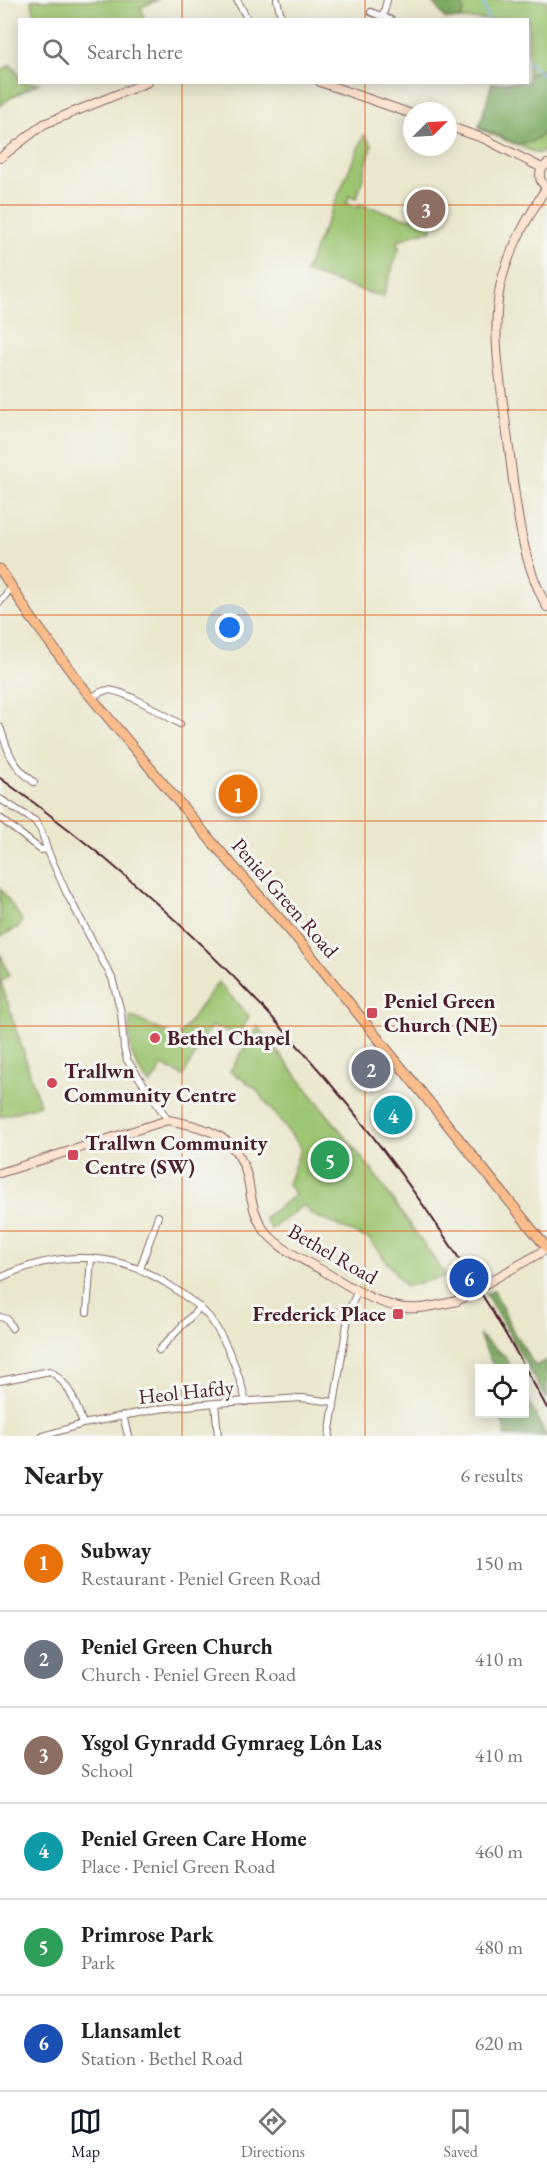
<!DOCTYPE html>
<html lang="en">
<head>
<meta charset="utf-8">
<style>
  :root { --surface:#fff; --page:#f6f6f6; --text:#202124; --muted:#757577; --line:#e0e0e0; --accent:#111827 }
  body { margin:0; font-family:"EB Garamond",serif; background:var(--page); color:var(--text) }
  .controls { position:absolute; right:18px; bottom:18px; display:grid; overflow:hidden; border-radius:0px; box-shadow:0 3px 15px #0003 }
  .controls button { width:54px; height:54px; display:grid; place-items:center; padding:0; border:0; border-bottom:2px solid var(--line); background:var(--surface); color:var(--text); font:30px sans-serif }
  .compass { position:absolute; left:403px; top:102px; width:54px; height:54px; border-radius:50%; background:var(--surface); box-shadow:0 3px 15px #0003; rotate:66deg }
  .you { position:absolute; left:230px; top:628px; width:21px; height:21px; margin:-15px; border:4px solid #fff; border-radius:50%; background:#1a73e8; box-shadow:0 0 0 9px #1a73e833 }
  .badge { display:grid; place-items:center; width:39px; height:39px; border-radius:50%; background:var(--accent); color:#fff; font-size:20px; font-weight:700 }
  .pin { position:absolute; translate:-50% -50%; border:3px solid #fff; box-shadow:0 2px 6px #0006 }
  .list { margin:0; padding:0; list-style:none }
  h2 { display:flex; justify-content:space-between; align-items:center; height:78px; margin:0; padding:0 24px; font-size:26px }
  h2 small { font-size:20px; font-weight:400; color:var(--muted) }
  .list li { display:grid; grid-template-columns:39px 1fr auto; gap:18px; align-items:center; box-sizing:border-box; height:96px; padding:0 24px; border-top:2px solid var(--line) }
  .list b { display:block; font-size:22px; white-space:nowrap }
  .list p { margin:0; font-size:20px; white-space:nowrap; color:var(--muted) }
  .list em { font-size:20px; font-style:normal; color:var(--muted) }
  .icon { flex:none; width:33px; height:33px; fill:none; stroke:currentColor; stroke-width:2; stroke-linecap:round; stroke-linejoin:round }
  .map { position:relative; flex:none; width:547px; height:1436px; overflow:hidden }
  .search { position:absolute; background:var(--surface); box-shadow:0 3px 15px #0003; left:18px; right:18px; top:18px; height:66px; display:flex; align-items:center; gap:15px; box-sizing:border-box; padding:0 21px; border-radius:0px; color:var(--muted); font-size:22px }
  .sheet { height:654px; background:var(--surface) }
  nav { display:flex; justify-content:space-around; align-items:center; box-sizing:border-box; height:84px; border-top:2px solid var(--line); background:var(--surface); font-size:16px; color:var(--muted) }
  nav a { display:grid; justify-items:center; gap:3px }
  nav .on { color:var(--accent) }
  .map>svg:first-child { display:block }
  .green { fill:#9cc571; stroke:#73724e; stroke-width:1.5 }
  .forest { fill:#7daa63; stroke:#646447; stroke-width:1.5 }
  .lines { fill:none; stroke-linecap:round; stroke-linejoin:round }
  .stream { stroke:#7eb7ee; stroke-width:2 }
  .street-casing { stroke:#826564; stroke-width:8 }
  .secondary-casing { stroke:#826564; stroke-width:10 }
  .primary-casing { stroke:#826564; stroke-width:11 }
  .street { stroke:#fff; stroke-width:6 }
  .secondary { stroke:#fde4d0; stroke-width:8 }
  .primary { stroke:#f9bc8a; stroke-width:9 }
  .rail { stroke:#4a1f2b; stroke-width:2 }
  .secondary-bridge-casing { stroke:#826564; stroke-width:10; stroke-linecap:butt }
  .secondary-bridge { stroke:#fde4d0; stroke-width:8 }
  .grid { fill:none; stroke:#e0560e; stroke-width:1.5; stroke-opacity:0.55 }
  .poi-dot { fill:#d1495b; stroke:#f6f6f2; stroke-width:2 }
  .labels { text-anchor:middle; stroke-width:6; stroke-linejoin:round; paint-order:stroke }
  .street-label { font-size:21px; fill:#4a1f2b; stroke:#f6f6f2 }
  .poi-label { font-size:21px; font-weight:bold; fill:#4a1f2b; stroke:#f6f6f2; text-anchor:start }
</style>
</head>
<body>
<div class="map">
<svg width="547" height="1436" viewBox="0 0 547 1436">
  <rect width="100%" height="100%" fill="#f6f6f2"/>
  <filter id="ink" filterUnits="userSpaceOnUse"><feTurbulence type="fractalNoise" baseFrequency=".0167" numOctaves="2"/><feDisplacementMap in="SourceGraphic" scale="12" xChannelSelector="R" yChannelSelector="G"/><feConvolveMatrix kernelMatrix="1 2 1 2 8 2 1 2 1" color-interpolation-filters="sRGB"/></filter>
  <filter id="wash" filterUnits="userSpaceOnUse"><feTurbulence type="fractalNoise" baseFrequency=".008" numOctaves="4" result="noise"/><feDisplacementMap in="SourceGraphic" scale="24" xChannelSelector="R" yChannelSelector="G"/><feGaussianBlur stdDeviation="1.35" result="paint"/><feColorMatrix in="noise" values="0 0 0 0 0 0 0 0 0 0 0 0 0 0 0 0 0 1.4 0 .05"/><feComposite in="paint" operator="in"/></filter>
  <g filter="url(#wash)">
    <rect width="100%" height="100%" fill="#ebe7cd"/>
    <path class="green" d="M31,0H159L141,7L145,20L36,19Z
      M431,0H547V146L542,153H536L479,129L492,83L528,82V20L446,19Z
      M11,65L19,76L20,82L39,83L10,98L0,106V71Z
      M364,135L372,145L357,198L349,196L347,204L358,208L359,204L409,219L419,217L433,222L431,231L416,233L397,242L399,248L383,297L305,272Z
      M0,888L22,920L20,926L0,937Z
      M0,953L9,975L1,982L40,1105L0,1117Z
      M218,982L249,1016L240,1035L211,1026L183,1076L163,1065L150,1085C130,1058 128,1049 130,1016L178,1038Z
      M258,1027L373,1172L446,1276L406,1287L369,1239L312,1215L304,1205L271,1229L264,1218L295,1195L288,1184L301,1148L255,1088L230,1071Z"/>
    <path class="forest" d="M431,0H459L464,10L460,19H446Z
      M542,69L547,81V126L541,136L531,142L517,144L479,127L492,83L528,82V75Z
      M494,1290L514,1333L535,1366L547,1360V1400L486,1294Z
      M479,1335L505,1356L511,1368H494Z
      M525,1394L546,1436H504L505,1429L498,1414H524Z"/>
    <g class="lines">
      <path class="stream" d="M483,0L488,20
        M528,62L547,77"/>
    </g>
  </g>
  <g filter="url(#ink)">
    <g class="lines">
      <defs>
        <path id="street" d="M237,0L248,20
          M277,0L282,20
          M371,12L391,20
          M383,16L387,0
          M0,602L11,588
          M92,698C97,694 102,690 109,690C128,692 163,714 180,724
          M0,727C8,752 12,766 34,782
          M0,799L35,821L41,830L47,849L66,892L112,978L121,1012L124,1048L127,1060L168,1120
          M0,818L41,850L47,849
          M140,1269L158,1216
          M0,1278C61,1248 122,1251 178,1291C189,1299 201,1307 210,1318C227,1342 239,1373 246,1402
          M87,1312L91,1258
          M0,1317L7,1319L12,1328
          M159,1350L200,1307
          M0,1381L50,1371C70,1384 75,1402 83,1424
          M215,1403L218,1436
          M123,1415L128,1436
          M43,1436L83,1424L158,1409L215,1403L302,1398L334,1402
          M329,1436L349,1311L357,1292"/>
        <path id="secondary" d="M320,82L412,114
          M448,126L485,139L542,168
          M0,158L44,124L148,82
          M547,164C537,171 538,181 547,188
          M546,188C527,219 508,251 500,287C491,336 501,385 507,433C515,491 518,555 547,607
          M0,1173L168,1120C210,1128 241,1137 249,1185C251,1200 254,1214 262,1227C277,1249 303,1259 325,1272C349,1286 371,1301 398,1307C418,1311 438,1305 457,1301
          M487,1283L547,1249"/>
        <path id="primary" d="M0,569L30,616L81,685L212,842L301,943L547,1248"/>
      </defs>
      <use href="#street" class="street-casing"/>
      <use href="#secondary" class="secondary-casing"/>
      <use href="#primary" class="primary-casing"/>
      <use href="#street" class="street"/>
      <use href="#secondary" class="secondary"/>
      <use href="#primary" class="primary"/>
      <path class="rail" d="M0,778C232,943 414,1157 547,1408"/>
      <defs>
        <path id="secondary-bridge" d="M457,1301L487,1283"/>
      </defs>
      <use href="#secondary-bridge" class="secondary-bridge-casing"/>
      <use href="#secondary-bridge" class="secondary-bridge"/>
    </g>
  </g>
  <path class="grid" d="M182,0V20M365,0V20M182,82V1436M365,82V1436M0,205H547M0,410H547M0,615H547M0,821H547M0,1026H547M0,1231H547"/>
  <g class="poi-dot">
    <rect x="366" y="1007" width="12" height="12" rx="3"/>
    <circle cx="155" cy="1038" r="6"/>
    <circle cx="52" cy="1083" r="6"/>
    <rect x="67" y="1149" width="12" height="12" rx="3"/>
    <rect x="392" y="1308" width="12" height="12" rx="3"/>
  </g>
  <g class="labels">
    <g class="street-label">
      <text transform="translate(285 898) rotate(49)" y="7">Peniel Green Road</text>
      <text transform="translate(333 1254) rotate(30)" y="7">Bethel Road</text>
      <text transform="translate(186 1392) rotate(-6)" y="7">Heol Hafdy</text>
    </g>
    <g class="poi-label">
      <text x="384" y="1008">Peniel Green<tspan x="384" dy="24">Church (NE)</tspan></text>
      <text x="167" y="1045">Bethel Chapel</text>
      <text x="64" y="1078">Trallwn<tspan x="64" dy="24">Community Centre</tspan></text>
      <text x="85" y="1150">Trallwn Community<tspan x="85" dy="24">Centre (SW)</tspan></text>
      <text x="386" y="1321" text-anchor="end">Frederick Place</text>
    </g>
  </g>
</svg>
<div class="controls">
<button><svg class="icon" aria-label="locate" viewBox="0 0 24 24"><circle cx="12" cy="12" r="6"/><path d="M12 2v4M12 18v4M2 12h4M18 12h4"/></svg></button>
</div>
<svg class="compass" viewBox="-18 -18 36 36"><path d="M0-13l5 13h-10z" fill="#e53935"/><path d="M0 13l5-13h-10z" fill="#757577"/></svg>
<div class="you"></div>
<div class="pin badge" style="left:238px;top:794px;background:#e8710a">1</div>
<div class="pin badge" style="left:371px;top:1069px;background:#6b7280">2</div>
<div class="pin badge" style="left:426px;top:209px;background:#8d6e63">3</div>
<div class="pin badge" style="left:393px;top:1115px;background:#0f9aa8">4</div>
<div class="pin badge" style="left:330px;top:1160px;background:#2e9e5b">5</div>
<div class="pin badge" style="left:469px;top:1278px;background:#1a4fb4">6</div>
<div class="search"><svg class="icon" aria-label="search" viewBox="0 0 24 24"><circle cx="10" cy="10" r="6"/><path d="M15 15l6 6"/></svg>Search here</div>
</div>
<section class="sheet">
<h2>Nearby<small>6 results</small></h2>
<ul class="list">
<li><span class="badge" style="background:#e8710a">1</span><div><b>Subway</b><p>Restaurant · Peniel Green Road</p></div><em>150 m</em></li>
<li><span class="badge" style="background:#6b7280">2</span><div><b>Peniel Green Church</b><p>Church · Peniel Green Road</p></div><em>410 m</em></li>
<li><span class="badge" style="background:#8d6e63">3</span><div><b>Ysgol Gynradd Gymraeg Lôn Las</b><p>School</p></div><em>410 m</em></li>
<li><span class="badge" style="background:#0f9aa8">4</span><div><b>Peniel Green Care Home</b><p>Place · Peniel Green Road</p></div><em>460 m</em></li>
<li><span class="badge" style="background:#2e9e5b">5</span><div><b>Primrose Park</b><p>Park</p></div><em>480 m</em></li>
<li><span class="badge" style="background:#1a4fb4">6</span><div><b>Llansamlet</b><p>Station · Bethel Road</p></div><em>620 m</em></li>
</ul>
</section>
<nav>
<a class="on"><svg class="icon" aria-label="map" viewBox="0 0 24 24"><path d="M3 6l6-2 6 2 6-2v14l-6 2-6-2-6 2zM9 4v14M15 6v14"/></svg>Map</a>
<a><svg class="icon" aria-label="directions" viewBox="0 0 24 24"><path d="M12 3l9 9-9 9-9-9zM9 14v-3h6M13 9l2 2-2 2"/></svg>Directions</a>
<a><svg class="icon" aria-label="saved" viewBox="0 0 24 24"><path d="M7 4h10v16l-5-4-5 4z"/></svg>Saved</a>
</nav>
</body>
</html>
